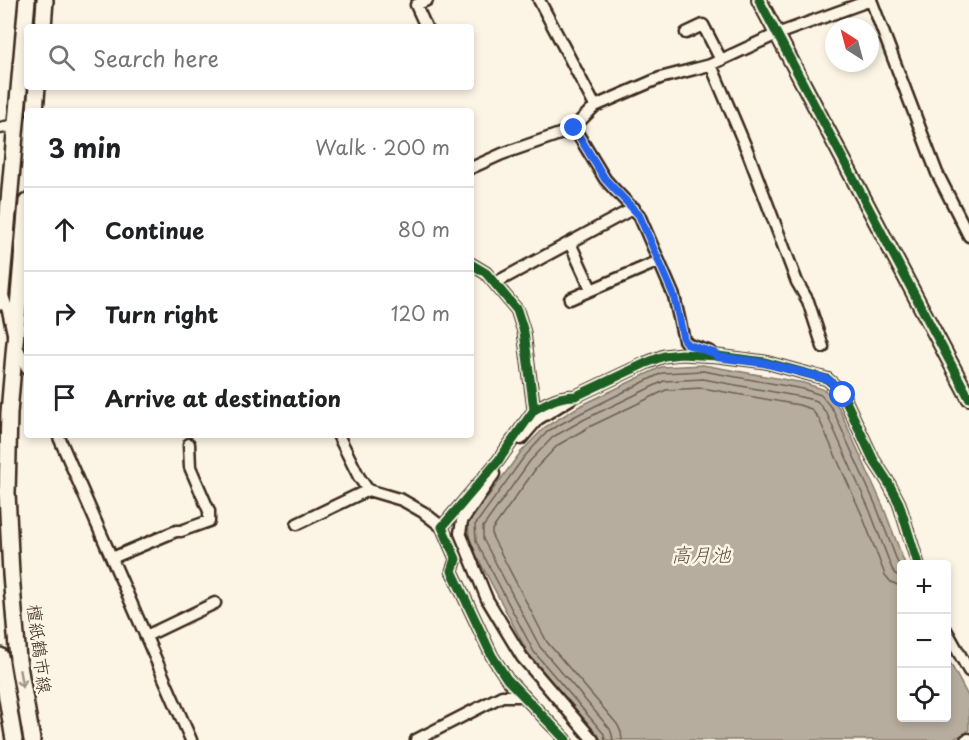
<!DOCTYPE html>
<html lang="en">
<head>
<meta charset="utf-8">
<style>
  :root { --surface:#fff; --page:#f2f2f2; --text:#202124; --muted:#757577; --line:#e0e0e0 }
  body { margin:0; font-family:"Playpen Sans","Klee One",sans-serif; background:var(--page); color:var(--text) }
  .controls { position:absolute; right:18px; bottom:18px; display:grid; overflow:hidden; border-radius:6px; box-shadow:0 3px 9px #0003 }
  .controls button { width:54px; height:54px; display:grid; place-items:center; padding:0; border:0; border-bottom:2px solid var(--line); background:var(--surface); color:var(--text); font:30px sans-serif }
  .compass { position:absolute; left:825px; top:18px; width:54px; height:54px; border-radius:50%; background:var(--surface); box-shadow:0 3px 9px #0003; rotate:324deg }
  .stop { position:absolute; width:18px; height:18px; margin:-14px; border:4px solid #2563eb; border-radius:50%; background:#fff }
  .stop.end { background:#2563eb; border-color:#fff; box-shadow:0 2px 6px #0008 }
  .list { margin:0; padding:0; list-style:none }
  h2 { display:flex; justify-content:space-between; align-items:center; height:78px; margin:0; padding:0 24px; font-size:26px }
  h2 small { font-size:20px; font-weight:400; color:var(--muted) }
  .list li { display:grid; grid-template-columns:39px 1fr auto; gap:18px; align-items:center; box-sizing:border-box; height:84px; padding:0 24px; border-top:2px solid var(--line) }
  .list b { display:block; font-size:22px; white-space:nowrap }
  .list em { font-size:20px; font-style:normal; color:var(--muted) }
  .icon { flex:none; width:33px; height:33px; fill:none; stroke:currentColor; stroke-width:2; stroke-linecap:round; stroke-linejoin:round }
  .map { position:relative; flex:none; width:969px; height:740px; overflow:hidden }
  .search { position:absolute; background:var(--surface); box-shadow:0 3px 9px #0003; left:24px; top:24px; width:450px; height:66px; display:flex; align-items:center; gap:15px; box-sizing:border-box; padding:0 21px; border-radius:6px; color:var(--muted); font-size:22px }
  .panel { position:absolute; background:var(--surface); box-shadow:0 3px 9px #0003; left:24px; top:108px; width:450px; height:330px; border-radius:6px }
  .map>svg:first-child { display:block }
  .water { fill:#b7ad9e; stroke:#85796b; stroke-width:1.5 }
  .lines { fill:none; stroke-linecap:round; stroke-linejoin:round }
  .shore { stroke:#6d5e51; stroke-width:1.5 }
  .minor-casing { stroke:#3b2a1e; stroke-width:15 }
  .tertiary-casing { stroke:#3b2a1e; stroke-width:18 }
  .secondary-casing { stroke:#3b2a1e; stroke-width:20 }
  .minor { stroke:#fcf5e5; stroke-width:10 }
  .tertiary { stroke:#fcf5e5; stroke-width:14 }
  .secondary { stroke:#fcf5e5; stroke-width:15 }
  .cycleway-casing { stroke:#fcf5e5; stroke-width:13 }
  .cycleway { stroke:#1b5e20; stroke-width:9 }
  .oneway { stroke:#9c9082 }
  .route { stroke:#2563eb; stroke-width:8 }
  .labels { text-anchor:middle; stroke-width:5; stroke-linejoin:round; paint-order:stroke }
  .street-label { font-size:18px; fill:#3b2a1e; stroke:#fcf5e5 }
  .water-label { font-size:20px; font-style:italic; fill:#605144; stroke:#fcf5e5 }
</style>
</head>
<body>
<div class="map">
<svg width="969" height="740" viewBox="0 0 969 740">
  <rect width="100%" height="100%" fill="#fcf5e5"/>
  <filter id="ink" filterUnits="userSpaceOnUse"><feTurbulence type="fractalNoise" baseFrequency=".0167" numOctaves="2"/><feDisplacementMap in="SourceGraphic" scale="12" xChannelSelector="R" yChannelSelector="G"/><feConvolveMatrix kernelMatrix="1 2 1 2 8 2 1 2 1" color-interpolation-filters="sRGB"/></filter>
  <g filter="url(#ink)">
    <path class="water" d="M703,365L804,383L825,390L838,406L883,506L905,564H902V718H946L947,657L969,698V730L964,734L951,740H601L529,655L470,543L468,524L520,453L545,427L578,407L661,367Z"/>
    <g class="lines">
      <path class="shore" d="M605,740L604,734L534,652L476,541L475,525L524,457L548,431L581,413L662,373L703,371L803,389L821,395L833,410L877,508L899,566L902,569
        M613,740L612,735L610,729L540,647L483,539V527L530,461L553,437L585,419L664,381L703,379L801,397L817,401L827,414L870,511L892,569L895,574L902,577
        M622,740L621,732L617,724L547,642L492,536V530L537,467L558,445L589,427L666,390L702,388L799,405L811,409L819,419L862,515L885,575L891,582L902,587"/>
      <defs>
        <path id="minor" d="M539,0L595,106L660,78L710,65L777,34L871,0
          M871,0L937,173L969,236
          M426,27L416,5L427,0
          M686,33L703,25L721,60
          M711,65L747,150L797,282L808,301L823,347
          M0,128L16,125
          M574,128L605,179L613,188L639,215L674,296L684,340L689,345L711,352
          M471,168L502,154L571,130L595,106
          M570,243L591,289
          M471,264L486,273L517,310L524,332L534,410L498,461L442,527L456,559L452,571L492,656L507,679L566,740
          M495,283L634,208
          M2,293L8,311L15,342L27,368
          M570,299L659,261
          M534,410C549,402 558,396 576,396L646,363L664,356L681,354L718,356L765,362L827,379L835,386L843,395L873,459L888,482L899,503L918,564
          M58,435L191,740
          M338,435L359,477L368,490
          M521,439L538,419L572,398
          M494,474L462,521L460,533L487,599L522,657L593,740
          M297,524L368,490L402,500L423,512L442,527
          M112,558L176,531H181L209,521V511L190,467L189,444
          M946,630L969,671
          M146,636L215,603
          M416,740L502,696H524
          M966,740L969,739"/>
        <path id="tertiary" d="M759,0L969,398"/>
        <path id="secondary" d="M43,27L45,0
          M35,111L37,87
          M27,202L9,413L7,493L11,574L18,660L32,740
          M0,302L27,0
          M0,656L14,740"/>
      </defs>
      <use href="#minor" class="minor-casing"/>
      <use href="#tertiary" class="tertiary-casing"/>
      <use href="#secondary" class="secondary-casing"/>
      <use href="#minor" class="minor"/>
      <use href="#tertiary" class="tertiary"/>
      <use href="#secondary" class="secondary"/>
      <defs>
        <path id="cycleway" d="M759,0L969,398
          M471,264L486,273L517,310L524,332L534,410L498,461L442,527L456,559L452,571L492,656L507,679L566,740
          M534,410C549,402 558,396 576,396L646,363L664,356L681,354L718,356L765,362L827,379L835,386L843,395L873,459L888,482L899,503L918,564"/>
      </defs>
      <use href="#cycleway" class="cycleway-casing"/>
      <use href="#cycleway" class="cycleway"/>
    </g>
    <defs><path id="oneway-shaft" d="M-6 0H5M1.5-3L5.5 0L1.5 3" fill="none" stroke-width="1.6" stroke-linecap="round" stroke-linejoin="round" transform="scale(1.5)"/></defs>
    <use class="oneway" href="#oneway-shaft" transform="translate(21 679) rotate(80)"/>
  </g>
  <g class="lines" filter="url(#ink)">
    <path class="route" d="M574,128L605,179L639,215L674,296L684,340L689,345L714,353L718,357L765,363L812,375L827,379L836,386L843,395"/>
  </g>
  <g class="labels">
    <g class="street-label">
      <text transform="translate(39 649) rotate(83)" y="6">檀紙鶴市線</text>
    </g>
    <g class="water-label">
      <text x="701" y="562">高月池</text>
    </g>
  </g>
</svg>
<div class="controls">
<button>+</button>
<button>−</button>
<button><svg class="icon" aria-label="locate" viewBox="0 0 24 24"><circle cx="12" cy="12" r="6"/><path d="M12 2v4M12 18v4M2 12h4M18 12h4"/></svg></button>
</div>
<svg class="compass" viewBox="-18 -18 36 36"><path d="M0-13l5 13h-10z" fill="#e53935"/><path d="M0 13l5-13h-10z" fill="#757577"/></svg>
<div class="stop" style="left:843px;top:395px"></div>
<div class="stop end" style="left:574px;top:128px"></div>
<div class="search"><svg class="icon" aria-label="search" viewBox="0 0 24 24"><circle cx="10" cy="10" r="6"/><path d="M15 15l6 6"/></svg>Search here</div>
<section class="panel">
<h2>3 min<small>Walk · 200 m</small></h2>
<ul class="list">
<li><svg class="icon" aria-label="ahead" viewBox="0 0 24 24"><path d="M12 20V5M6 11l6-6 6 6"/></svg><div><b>Continue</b></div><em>80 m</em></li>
<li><svg class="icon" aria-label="right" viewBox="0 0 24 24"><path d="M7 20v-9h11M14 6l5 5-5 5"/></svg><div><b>Turn right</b></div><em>120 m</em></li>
<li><svg class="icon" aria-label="arrive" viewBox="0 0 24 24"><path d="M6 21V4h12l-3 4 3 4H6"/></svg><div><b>Arrive at destination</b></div></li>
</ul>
</section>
</div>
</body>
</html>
